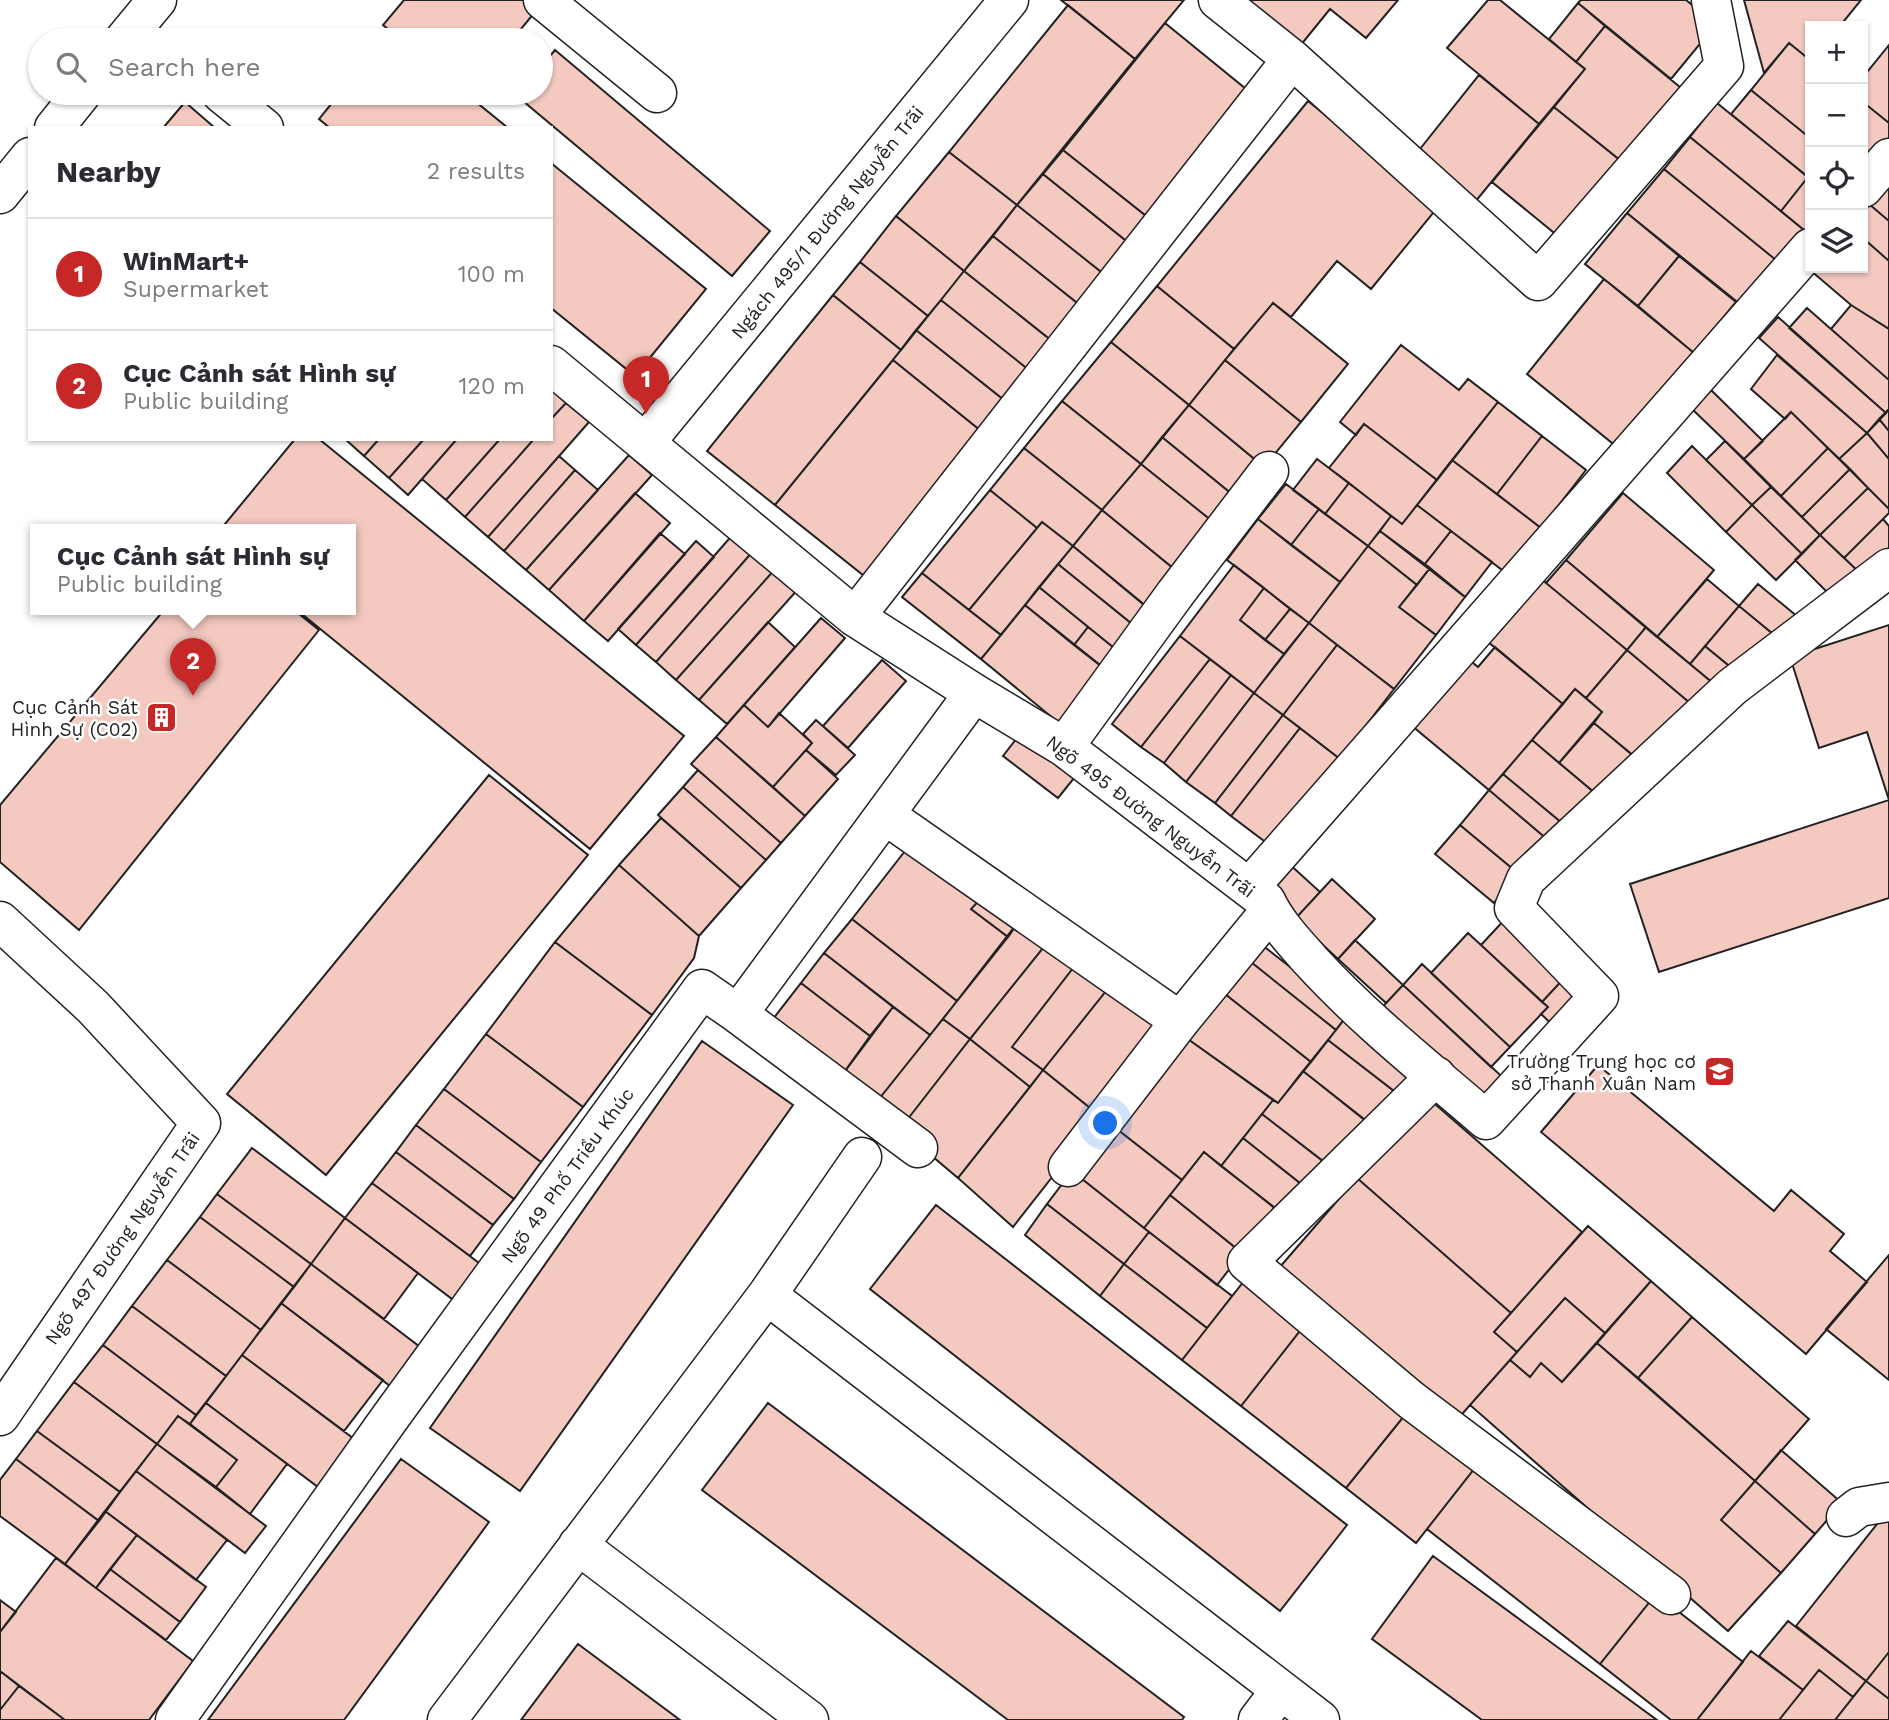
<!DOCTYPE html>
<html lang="en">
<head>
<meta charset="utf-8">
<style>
  :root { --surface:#fff; --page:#f2f2f3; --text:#2b2b33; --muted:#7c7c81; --line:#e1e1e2; --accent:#c62828 }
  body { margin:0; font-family:"Work Sans",sans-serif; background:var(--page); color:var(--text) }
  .controls { position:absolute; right:21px; top:21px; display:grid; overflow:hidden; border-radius:0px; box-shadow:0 2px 5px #0004 }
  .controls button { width:63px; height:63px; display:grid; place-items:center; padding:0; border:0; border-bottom:2px solid var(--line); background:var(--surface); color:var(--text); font:35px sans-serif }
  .you { position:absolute; left:1106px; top:1124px; width:24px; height:24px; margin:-18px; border:5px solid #fff; border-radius:50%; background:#1a73e8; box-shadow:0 0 0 10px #1a73e833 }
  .badge { display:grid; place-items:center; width:46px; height:46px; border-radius:50%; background:var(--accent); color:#fff; font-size:23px; font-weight:700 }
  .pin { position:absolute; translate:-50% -58px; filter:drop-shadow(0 2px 4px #0008) }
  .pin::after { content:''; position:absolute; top:37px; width:24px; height:21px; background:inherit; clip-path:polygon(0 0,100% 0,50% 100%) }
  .popup { position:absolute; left:30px; top:524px; width:326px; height:91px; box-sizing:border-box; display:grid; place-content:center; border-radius:0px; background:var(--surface); filter:drop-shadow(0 2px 5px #0005); font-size:23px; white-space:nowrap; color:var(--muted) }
  .popup b { font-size:26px; color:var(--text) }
  .popup::after { content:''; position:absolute; left:50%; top:100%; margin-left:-14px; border:14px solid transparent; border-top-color:var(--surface) }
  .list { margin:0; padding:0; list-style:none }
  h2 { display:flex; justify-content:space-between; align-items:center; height:91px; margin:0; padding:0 28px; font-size:30px }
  h2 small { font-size:23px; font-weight:400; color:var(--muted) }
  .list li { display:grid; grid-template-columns:46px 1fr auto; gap:21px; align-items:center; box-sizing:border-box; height:112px; padding:0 28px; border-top:2px solid var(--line) }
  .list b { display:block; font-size:26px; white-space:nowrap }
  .list p { margin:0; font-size:23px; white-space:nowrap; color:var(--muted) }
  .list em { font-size:23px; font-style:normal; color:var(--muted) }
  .icon { flex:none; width:38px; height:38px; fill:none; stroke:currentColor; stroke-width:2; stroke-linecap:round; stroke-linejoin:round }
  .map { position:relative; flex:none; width:1889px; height:1720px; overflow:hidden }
  .search { position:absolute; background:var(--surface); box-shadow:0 2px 5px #0004; left:28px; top:28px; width:525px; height:77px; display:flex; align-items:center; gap:18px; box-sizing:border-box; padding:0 24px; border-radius:38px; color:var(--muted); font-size:26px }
  .panel { position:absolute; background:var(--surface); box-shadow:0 2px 5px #0004; left:28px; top:126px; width:525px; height:315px; border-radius:0px }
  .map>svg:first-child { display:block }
  .building { fill:#f3c9c0; stroke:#222; stroke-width:2 }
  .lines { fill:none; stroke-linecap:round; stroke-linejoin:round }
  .minor-casing { stroke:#222; stroke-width:41 }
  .highway-casing { stroke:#222; stroke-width:41 }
  .minor { stroke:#fff; stroke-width:38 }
  .highway { stroke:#fff; stroke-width:38 }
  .labels { text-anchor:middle; stroke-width:5; stroke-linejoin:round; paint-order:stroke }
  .street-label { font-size:19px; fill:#222; stroke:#fff }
  .poi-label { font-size:19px; fill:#222; stroke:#fff; text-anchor:end }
</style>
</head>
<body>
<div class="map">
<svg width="1889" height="1720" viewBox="0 0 1889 1720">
  <rect width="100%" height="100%" fill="#fff"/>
  <path class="building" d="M404,0H542L544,1L512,40H402L383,25Z
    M1061,0H1184L1135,59Z
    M1245,0H1398L1366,38L1330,9L1300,46Z
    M1488,0H1500L1585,69L1539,124L1447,48Z
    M1581,0H1686L1713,22L1704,39L1671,79L1578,3Z
    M1744,0H1861L1840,26H1810V60L1789,43L1764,73Z
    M1578,3L1605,26L1576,62L1549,39Z
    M1068,5L1135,59L1017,205L949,152Z
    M1165,23L1257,98L1155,223L1063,150Z
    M1605,26L1686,92L1626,165L1554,107L1585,69L1576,62Z
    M1789,43L1810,60V138L1751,90Z
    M1889,45V123L1863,102V77Z
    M555,50L770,231L732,276L517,96L519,93H541V67Z
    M1479,75L1539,124L1475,202L1416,154Z
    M1751,90L1810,138V179L1731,114Z
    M340,93H465L508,128H330L319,119Z
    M1308,101L1438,207L1371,289L1337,261L1291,317L1273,303L1234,349L1157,286Z
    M185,102L215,128H163Z
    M1863,102L1889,123V144L1863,176Z
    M1717,103L1808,177L1781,211L1690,137Z
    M1554,107L1626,165L1564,241L1492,182Z
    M1690,137L1810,235L1787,269L1664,169Z
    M1063,150L1155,223L1135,248L1043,174Z
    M949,152L1017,205L964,271L896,216Z
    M551,163L706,289L635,376L551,308Z
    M1664,169L1787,269L1751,313L1627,213Z
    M1043,174L1135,248L1110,279L1017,205Z
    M1889,176V221L1869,204Z
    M1808,177L1810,179V235L1781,211Z
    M1869,204L1889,221V261L1863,238V211Z
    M1017,205L1110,279L1086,310L993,236Z
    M1627,213L1679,256L1638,306L1585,264Z
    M896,216L964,271L928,316L860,262Z
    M993,236L1086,310L1057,345L964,271Z
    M1863,238L1889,261V329L1851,305L1810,270L1812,268H1863Z
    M1679,256L1736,302L1694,353L1638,306Z
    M860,262L928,316L901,350L833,295Z
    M964,271L1057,345L1034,374L941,300Z
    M1604,279L1694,353L1617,447L1527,374Z
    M1157,286L1234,349L1189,405L1111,342Z
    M833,295L901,350L775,505L707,451Z
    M941,300L1034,374L1009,404L916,330Z
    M1273,303L1348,364L1301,422L1225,360Z
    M1851,305L1889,329V380L1831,329Z
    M1807,308L1889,380V409L1886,413L1789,328Z
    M1778,317L1886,413L1867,433L1759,338Z
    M916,330L1009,404L986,435L893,360Z
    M1111,342L1189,405L1141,464L1062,401Z
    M1401,345L1459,390L1468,379L1498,402L1437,480L1364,424L1356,435L1340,422Z
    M1777,355L1867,433L1839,459L1791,412L1785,419L1751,389Z
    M893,360L986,435L868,579L775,505Z
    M1225,360L1301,422L1264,467L1189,405Z
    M551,389L566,403L551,419Z
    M1711,390L1763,441L1744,459L1692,409Z
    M1062,401L1141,464L1102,510L1024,448Z
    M1498,402L1542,436L1497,494L1452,460Z
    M566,403L589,422L488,537L465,517L534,439H551V419Z
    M1189,405L1264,467L1238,499L1162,437Z
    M1889,409V431L1879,419Z
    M1791,412L1828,448L1781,496L1744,459Z
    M1879,419L1889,431V459L1867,433Z
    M1364,424L1437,480L1402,524L1329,468Z
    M1867,433L1889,459V509L1839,459Z
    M1542,436L1586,470L1541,528L1497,494Z
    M1162,437L1238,499L1217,525L1141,464Z
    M295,439H319L684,736L590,849L297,610H350V530H220Z
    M345,439H379L364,456Z
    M379,439H424L389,478L364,456Z
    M424,439H457L408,495L389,478Z
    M457,439H500L446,500L422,479Z
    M500,439H534L465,517L446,500Z
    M1725,441L1771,487L1752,505L1706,460Z
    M1692,446L1752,505L1726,532L1667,473Z
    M1024,448L1102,510L1073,546L1042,522L1037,528L990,490Z
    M1828,448L1850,469L1802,517L1781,496Z
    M629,455L652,475L549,590L526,570Z
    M559,456L575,470L504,551L488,537Z
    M1317,459L1349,483L1325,514L1293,490Z
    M1452,460L1541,528L1506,573L1417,505Z
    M1141,464L1217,525L1179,573L1102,510Z
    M1850,469L1868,488L1820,535L1802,517Z
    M575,470L598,490L526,570L504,551Z
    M1349,483L1391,516L1368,546L1325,514Z
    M1286,484L1319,509L1291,545L1258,519Z
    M1771,487L1820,535L1802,554L1752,505Z
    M1868,488L1889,509V513L1844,558L1820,535Z
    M990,490L1037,528L969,610L922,573Z
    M635,493L670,523L584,621L549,590Z
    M1623,493L1714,570L1657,637L1566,560Z
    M1417,505L1451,531L1424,565L1380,531L1391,516L1402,524Z
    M1752,505L1802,554L1776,580L1726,532Z
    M1319,509L1368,546L1340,582L1291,545Z
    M1102,510L1179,573L1149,609L1073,546Z
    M1258,519L1340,582L1309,623L1227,560Z
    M1883,519L1889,526V561L1860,573L1844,558Z
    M1042,522L1073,546L1001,635L969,610Z
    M1380,531L1430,568L1417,585L1368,546Z
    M1451,531L1492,562L1465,597L1424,565Z
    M735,532L754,550L656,662L636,645Z
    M660,533L685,554L608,641L584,621Z
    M1820,535L1860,573L1834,599L1795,560Z
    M696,541L714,557L636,645L618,629Z
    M1073,546L1157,615L1142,632L1058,564Z
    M1368,546L1417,585L1399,607L1436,635L1394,689L1309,623Z
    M754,550L776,568L676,680L656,662Z
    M1566,560L1646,627L1627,650L1546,583Z
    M1058,564L1142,632L1124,656L1039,587Z
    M1234,565L1264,588L1240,620L1284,654L1254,693L1180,636Z
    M776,568L799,588L699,700L676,680Z
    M1430,568L1465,597L1436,635L1399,607Z
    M922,573L1001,635L981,659L902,597Z
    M1540,578L1627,650L1586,698L1575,689L1563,704L1487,641Z
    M1707,579L1739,606L1690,664L1657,637Z
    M1758,584L1804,622L1773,634L1739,606Z
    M1039,587L1088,627L1074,645L1025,605Z
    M1264,588L1290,609L1265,640L1240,620Z
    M1025,605L1110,673L1065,728L981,659Z
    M1739,606L1773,634L1739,674L1705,646Z
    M1290,609L1309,623L1284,654L1265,640Z
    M164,610H294L319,630L79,930L0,862V805Z
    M821,618L845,638L768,727L744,705Z
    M768,622L795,647L727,724L699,700Z
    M1309,623L1337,645L1283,715L1254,693Z
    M1889,625V800L1867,732L1819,748L1790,657Z
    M1088,627L1124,656L1110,673L1074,645Z
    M1646,627L1715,685L1696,708L1627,650Z
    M1180,636L1210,659L1141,747L1112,724Z
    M1337,645L1394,689L1340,759L1283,715Z
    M1705,646L1739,674L1724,692L1690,664Z
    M1495,647L1563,704L1489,790L1411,725L1467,658L1478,667Z
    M1627,650L1696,708L1646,766L1594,723L1602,712L1586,698Z
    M1210,659L1231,675L1164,763L1141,747Z
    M882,660L906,681L848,748L823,726Z
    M1231,675L1254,693L1186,782L1164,763Z
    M1575,689L1602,712L1559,763L1532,740Z
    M1254,693L1283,715L1215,803L1186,782Z
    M744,705L768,727L779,713L812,743L773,787L716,737Z
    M1283,715L1300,728L1231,816L1215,803Z
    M816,720L855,755L836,775L806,750L812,743L803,734Z
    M1594,723L1637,759L1602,799L1559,763Z
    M1300,728L1340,759L1272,847L1231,816Z
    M1024,729L1079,772L1058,798L1003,756Z
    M716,737L805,816L781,843L691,764Z
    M1532,740L1602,799L1574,833L1503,774Z
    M806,750L838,779L805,816L773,787Z
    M698,770L781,843L766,860L683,787Z
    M1503,774L1562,823L1548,840L1489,790Z
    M489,775L588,855L326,1175L227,1094Z
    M683,787L766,860L741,888L658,815Z
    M1489,790L1548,840L1519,874L1460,825Z
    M1889,800V898L1659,972L1630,884Z
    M661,818L741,888L699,936L619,865Z
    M1460,825L1519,874L1494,903L1435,854Z
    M912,842L987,892L971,909L1008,937L957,1001L852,919Z
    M1286,861L1320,892L1295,919L1261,887Z
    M619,865L699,936L694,958L652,1015L555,942Z
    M1332,879L1375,919L1338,959L1295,919Z
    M987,892L1022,917L1008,937L971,909Z
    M1022,917L1051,938L970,1039L943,1019Z
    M1507,917L1568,974L1542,1002L1481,945Z
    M852,919L957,1001L930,1035L824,953Z
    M1468,933L1548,1007L1510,1047L1431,973Z
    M1051,938L1080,959L1012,1047L1043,1070L1030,1087L970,1039Z
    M1253,938L1349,1013L1336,1030L1241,954Z
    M1355,940L1403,985L1386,1003L1338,959Z
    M555,942L652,1015L583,1107L486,1034Z
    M824,953L893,1007L870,1036L801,983Z
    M1241,954L1336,1030L1311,1062L1215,986Z
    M1080,959L1114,981L1043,1070L1012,1047Z
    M1422,964L1510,1047L1491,1067L1403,985Z
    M1568,974L1593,997L1560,1032L1541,1014L1548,1007L1542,1002Z
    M1114,981L1172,1022L1100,1116L1043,1070Z
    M801,983L870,1036L837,1082L766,1028Z
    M1403,985L1511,1085L1484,1114L1376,1014Z
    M1215,986L1311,1062L1278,1103L1178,1032Z
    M893,1007L930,1035L871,1109L837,1082Z
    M1349,1013L1424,1072L1403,1098L1328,1040Z
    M943,1019L970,1039L900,1129L871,1109Z
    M1178,1032L1273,1100L1221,1166L1204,1152L1182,1180L1108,1122Z
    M486,1034L583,1107L541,1162L444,1089Z
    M970,1039L1030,1087L958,1178L900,1129Z
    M1328,1040L1403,1098L1378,1130L1303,1071Z
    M702,1041L793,1105L520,1491L430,1428Z
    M1598,1065L1774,1211L1791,1190L1844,1234L1830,1251L1867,1282L1806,1354L1541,1132Z
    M1043,1070L1100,1116L1013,1227L958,1178Z
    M1303,1071L1372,1126L1336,1171L1262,1114L1273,1100L1278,1103Z
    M444,1089L541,1162L514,1199L416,1125Z
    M1428,1098L1582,1232L1511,1313L1357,1178Z
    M1262,1114L1329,1166L1310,1191L1243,1138Z
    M1108,1122L1182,1180L1144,1228L1072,1171Z
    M416,1125L514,1199L493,1225L396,1152Z
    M1243,1138L1310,1191L1288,1218L1221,1166Z
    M252,1148L345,1218L311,1264L217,1194Z
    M396,1152L493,1225L470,1256L372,1183Z
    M1204,1152L1277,1210L1242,1253L1170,1195Z
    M1072,1171L1149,1232L1124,1264L1047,1204Z
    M1357,1178L1511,1313L1494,1332L1517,1352L1455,1422L1279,1268Z
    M372,1183L483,1266L456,1302L345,1218Z
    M217,1194L311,1264L294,1287L200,1217Z
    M1170,1195L1242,1253L1217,1285L1144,1228Z
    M1047,1204L1124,1264L1100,1296L1025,1235Z
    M936,1205L1347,1525L1280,1611L870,1289Z
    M200,1217L294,1287L261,1330L167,1260Z
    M345,1218L418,1273L384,1319L311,1264Z
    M1588,1226L1651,1281L1605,1333L1565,1298L1517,1352L1494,1332Z
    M1149,1232L1232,1296L1207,1328L1124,1264Z
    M1889,1255V1380L1826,1329Z
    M167,1260L261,1330L226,1376L132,1306Z
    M311,1264L424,1350L394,1389L281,1303Z
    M1124,1264L1207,1328L1182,1360L1100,1296Z
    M1248,1276L1307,1322L1241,1406L1182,1360Z
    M1651,1281L1692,1317L1638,1378L1597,1343Z
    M1565,1298L1605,1333L1562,1382L1541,1363L1530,1377L1510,1360Z
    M281,1303L383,1380L344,1431L242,1355Z
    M132,1306L226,1376L196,1415L103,1345Z
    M1692,1317L1809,1419L1755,1481L1638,1378Z
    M1307,1322L1413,1405L1346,1488L1241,1406Z
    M1597,1343L1755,1481L1721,1520L1781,1573L1728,1631L1470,1405L1510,1360L1530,1377L1541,1363L1562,1382Z
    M103,1345L196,1415L190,1424L178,1416L157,1444L74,1382Z
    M242,1355L358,1442L322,1490L206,1403Z
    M74,1382L157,1444L120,1492L37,1431Z
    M206,1403L287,1464L250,1514L216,1487L237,1460L190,1424Z
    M768,1403L1184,1717L1182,1720H1008L702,1490Z
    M1413,1405L1482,1459L1416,1543L1346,1488Z
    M178,1416L237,1460L216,1487L157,1444Z
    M37,1431L120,1492L99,1521L16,1459Z
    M157,1444L266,1526L245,1553L136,1471Z
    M1781,1450L1842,1503L1815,1534L1755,1481Z
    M16,1459L99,1521L65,1564L0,1516V1480Z
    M401,1459L489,1522L344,1720H208Z
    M1482,1459L1656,1594L1600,1664L1427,1529Z
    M136,1471L227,1540L196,1580L105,1511Z
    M1755,1481L1815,1534L1781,1573L1721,1520Z
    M1889,1509V1652L1866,1681L1796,1626Z
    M105,1511L137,1535L96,1588L65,1564Z
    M137,1535L206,1587L180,1622L110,1569Z
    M1433,1556L1657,1720H1482L1372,1639Z
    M56,1558L193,1661L149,1720H65L0,1671V1632Z
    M110,1569L180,1622L166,1640L96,1588Z
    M1656,1594L1743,1662L1697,1720H1671L1600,1664Z
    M0,1600L16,1612L0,1632Z
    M1788,1621L1866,1681L1853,1697L1819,1670L1803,1690L1759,1656Z
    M578,1644L680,1720H521Z
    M1751,1651L1803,1690L1779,1720H1697Z
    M1889,1652V1699L1866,1681Z
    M1819,1670L1853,1697L1835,1720H1779Z
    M0,1671L19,1686L0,1710Z
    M1866,1681L1889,1699V1720H1835Z
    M19,1686L65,1720H0V1710Z"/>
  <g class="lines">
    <defs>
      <path id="minor" d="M543,0L657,93
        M1218,0L1292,59L1538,281L1724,66L1711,0
        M221,93L264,128
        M1863,188L1889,158
        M551,365L855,617L974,693L1064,747L1266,901C1276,923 1295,943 1311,961C1364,1019 1427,1069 1486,1120L1599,996L1514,908L1526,879L1732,687L1889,568
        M645,443L1009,0
        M855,617L1292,59
        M1064,747L1175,594L1269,471
        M885,815L1180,1021L1270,911
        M1249,888L1810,248
        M0,921L93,1007L201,1123L0,1416
        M738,1014L918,1148
        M1436,1076L1247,1262L1411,1400L1671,1595
        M1068,1167L1180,1021
        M767,1295L1320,1720
        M1846,1517L1859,1507L1889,1502
        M578,1545L809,1720
        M175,1720L389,1419L702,989L738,1014L974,693
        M447,1720L767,1295L862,1157
        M1258,1720L1280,1691"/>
      <path id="highway" d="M124,40L157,0
        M54,128L82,93
        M0,194L30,157"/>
    </defs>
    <use href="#minor" class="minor-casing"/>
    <use href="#highway" class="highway-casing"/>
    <use href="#minor" class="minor"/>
    <use href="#highway" class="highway"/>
  </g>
  <defs>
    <symbol id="building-square" viewBox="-11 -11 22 22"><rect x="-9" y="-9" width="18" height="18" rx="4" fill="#c62828" stroke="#fff"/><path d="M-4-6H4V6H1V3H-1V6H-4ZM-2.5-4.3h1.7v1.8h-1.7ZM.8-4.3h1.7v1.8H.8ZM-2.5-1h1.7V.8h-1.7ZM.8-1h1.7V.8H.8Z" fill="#fff"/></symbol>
    <symbol id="school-square" viewBox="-11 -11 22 22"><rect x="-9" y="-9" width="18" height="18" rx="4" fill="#c62828" stroke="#fff"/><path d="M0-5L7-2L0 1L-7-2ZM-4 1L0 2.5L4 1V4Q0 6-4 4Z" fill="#fff"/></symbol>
  </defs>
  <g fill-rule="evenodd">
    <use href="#building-square" x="144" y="700" width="35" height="35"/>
    <use href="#school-square" x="1702" y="1054" width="35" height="35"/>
  </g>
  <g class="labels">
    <g class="street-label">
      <text transform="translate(827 222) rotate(-51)" y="7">Ngách 495/1 Đường Nguyễn Trãi</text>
      <text transform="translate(1151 816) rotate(37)" y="7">Ngõ 495 Đường Nguyễn Trãi</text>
      <text transform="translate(567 1175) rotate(-54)" y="7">Ngõ 49 Phố Triều Khúc</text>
      <text transform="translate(122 1238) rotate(-55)" y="7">Ngõ 497 Đường Nguyễn Trãi</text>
    </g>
    <g class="poi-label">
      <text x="138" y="714">Cục Cảnh Sát<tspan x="138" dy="22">Hình Sự (C02)</tspan></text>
      <text x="1696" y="1068">Trường Trung học cơ<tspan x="1696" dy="22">sở Thanh Xuân Nam</tspan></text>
    </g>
  </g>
</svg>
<div class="controls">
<button>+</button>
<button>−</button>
<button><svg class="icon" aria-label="locate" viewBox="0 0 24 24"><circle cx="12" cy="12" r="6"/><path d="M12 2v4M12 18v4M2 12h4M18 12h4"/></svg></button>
<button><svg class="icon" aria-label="layers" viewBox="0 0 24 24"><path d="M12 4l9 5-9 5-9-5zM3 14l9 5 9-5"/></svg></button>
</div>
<div class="you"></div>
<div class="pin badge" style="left:646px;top:414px">1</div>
<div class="pin badge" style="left:193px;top:696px">2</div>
<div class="popup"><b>Cục Cảnh sát Hình sự</b>Public building</div>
<div class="search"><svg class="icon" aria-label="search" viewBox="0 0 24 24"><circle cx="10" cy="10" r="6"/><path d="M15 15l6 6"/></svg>Search here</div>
<section class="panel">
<h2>Nearby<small>2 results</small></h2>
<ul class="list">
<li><span class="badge">1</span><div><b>WinMart+</b><p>Supermarket</p></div><em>100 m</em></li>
<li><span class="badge">2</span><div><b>Cục Cảnh sát Hình sự</b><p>Public building</p></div><em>120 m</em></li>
</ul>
</section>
</div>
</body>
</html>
